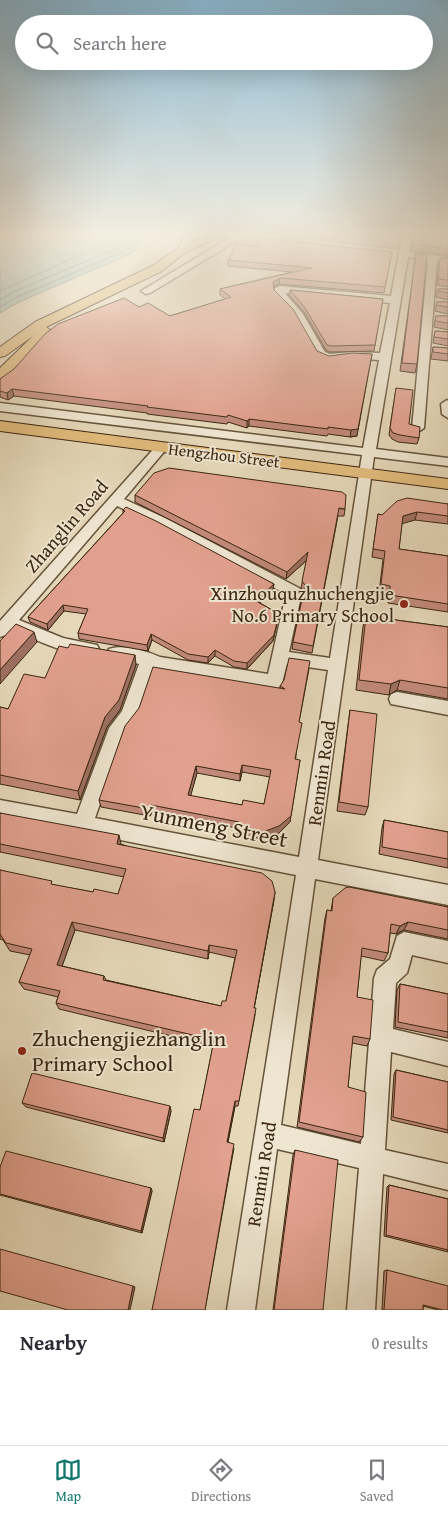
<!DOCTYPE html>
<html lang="en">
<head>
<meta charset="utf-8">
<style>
  :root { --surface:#fff; --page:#f7f7f7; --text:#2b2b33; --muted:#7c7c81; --line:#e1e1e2; --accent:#0f766e }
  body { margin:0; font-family:"Gentium Book Plus",serif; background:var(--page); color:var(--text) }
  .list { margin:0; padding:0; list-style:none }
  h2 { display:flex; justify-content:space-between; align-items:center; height:65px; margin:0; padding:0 20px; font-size:21px }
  h2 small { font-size:16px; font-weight:400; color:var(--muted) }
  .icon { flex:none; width:28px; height:28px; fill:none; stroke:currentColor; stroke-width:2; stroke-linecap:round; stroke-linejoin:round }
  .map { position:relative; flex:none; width:448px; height:1310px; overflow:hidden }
  .search { position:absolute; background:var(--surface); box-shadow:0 5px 20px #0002; left:15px; right:15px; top:15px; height:55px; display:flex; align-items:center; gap:12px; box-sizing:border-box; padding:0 18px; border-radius:28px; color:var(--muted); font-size:19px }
  .sheet { height:135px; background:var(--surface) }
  nav { display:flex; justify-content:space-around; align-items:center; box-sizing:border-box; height:70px; border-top:1px solid var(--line); background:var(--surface); font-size:14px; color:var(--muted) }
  nav a { display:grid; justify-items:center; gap:2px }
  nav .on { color:var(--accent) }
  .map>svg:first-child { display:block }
  .water { fill:#96baae; stroke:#717f6f }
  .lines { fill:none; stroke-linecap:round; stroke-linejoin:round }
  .shore { stroke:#687060; stroke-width:1 }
  .minor-casing { stroke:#65533b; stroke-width:3 }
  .major-casing { stroke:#3a2611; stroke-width:2 }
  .minor { fill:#efe6d2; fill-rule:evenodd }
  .major { fill:#e3bc7d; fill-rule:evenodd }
  .wall { fill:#c28a7b; stroke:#3a2611; fill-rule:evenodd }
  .shaded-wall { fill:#9e7164; stroke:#3a2611 }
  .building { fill:#e2a18f; stroke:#3a2611; fill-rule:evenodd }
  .poi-dot { fill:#8f2418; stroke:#efe6d2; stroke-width:2 }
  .labels { text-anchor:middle; stroke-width:4; stroke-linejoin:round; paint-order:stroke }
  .far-street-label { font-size:16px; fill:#3a2611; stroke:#efe6d2 }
  .street-label { font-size:19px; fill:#3a2611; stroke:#efe6d2 }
  .poi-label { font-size:19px; fill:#3a2611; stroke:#efe6d2; text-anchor:end }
  .near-street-label { font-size:22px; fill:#3a2611; stroke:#efe6d2 }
  .near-poi-label { font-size:22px; fill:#3a2611; stroke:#efe6d2; text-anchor:start }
</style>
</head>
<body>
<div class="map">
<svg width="448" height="1310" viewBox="0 0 448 1310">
  <rect width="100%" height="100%" fill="#e6d9ba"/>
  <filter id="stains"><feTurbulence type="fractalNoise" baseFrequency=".004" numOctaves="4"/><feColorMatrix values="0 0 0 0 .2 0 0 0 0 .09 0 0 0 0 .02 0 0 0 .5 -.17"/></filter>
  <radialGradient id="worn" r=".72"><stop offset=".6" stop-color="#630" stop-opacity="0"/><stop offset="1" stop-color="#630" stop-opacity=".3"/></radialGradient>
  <path class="water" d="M0,237H144L136,250L128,255L19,302L0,313Z"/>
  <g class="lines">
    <path class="shore" d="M0,291L121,237
      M0,300L15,291L122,246L131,237
      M0,307L17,297L125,251L132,246L138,237"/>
    <defs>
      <path id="minor" d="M185,237H195L185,252H179L177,250Z
        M231,237H243L150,293L146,294L141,291Z
        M247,237H281L287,240C280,245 254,242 247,237Z
        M402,237H412L409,252L448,257V263L437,261L424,428L418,432L412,428L428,260L408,257L376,449L448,458V466L374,457L318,860L448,885V905L315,879L281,1125L361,1144L374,978L377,970L390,959L397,936L404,932L448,941V963L412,955L407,973L396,983L393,1029L448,1042V1066L391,1052L385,1150L448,1164V1190L383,1174L375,1310H347L359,1168L277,1149L255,1310H227L296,875L0,816V800L77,814L109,728L122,711L139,664L109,657L107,653L109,649C123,644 147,651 160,657L268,674L286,594L157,525L117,506L19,620L63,638L97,645L99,649L97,653C75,660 32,638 11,629L6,635L0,637V621L158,444L162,443L168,447L124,499L167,519L299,588L302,592L289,652L330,658L362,455L0,411V403L363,448L379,360L351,358L328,361L317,356L294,315L275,295L274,289L279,286L391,296ZM285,293L390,303L380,353L351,352L330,354L325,352L303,314ZM287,664L328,670L299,857L95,818L125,732L138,715L154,668L275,689L281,687Z
        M447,400L448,401V418L442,414L441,404Z
        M397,692L448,701V715L391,704L389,699L391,694Z"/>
      <path id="major" d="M204,237H220L186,252L162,271L46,327L52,331L50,334C38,347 17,375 0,379V368L33,336L5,356L0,357V347L35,322L154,265L178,248Z
        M0,421L448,479V489L0,431Z"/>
    </defs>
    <use href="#minor" class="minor-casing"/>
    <use href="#major" class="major-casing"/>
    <use href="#minor" class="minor"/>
    <use href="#major" class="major"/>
  </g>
  <path class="wall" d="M302,237H400L398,249L302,238Z
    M414,237H448V255L411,250Z
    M256,246L392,252L384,293L279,284L274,287V290L357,436L350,437L328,434L327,436L249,426L247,428L228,422L227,424L147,414V413L14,396L8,400L0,397V379L139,307L170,316L225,299L220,295V289L292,272L228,266V260Z
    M416,253L417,364L415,373L400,371Z
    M440,258H448V287L437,285Z
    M438,289H448V300L436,297Z
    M290,290L383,299L374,351L330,352L326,350L305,313L289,295Z
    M437,302H448V314L435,311Z
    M436,316H448V330L434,327Z
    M435,331L448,332V346L433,343Z
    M433,347L448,348V361L431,359Z
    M396,388L409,424L419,438L417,444L398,442L392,439L389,435Z
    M135,495L345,509L344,516H338L312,653L292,649L293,642L303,591L301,588L307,560L286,579L135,502Z
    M448,504V524L415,520L402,523L399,549L448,556V612L388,603L389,594L379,593L383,559L372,557L378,514L382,515Z
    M123,510L274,584L273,589L260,603L279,614L278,619L273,641L247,669L234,667L215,656L208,663L188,660L152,640L148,651L79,639L78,633L86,614L64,611L48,630L30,622L28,617L123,513Z
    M366,616L448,627V699L397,690L389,695L356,690L363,626Z
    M136,665L120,710L107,727L80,800L0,784V707L8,709L45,678Z
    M309,669L299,722L290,822L279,833L262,839L237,834V828L152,812L150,816L101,807L99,800L280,688V686ZM242,772L270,777L264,804L242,805L190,796L197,773L240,781Z
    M350,710L368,807L365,815L337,811Z
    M0,813L121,844L274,900L254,1008L255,1015L238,1106H235L228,1142L234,1148L205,1310H152L200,1110L213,1046L59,1009L56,1003L58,997L24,989L19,982L30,955L10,951L3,940L0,939V870L54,885L93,892L118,894L124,877L0,852ZM75,930L208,959L209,952L235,958L226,1001L221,1006L106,980L104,976L62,966Z
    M384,820L448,832V868L379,854L382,828Z
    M333,898L448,907V939L404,930L396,934L390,933L388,953L384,961L361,956L357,997L370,1039L367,1046L352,1043L348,1087L363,1137L359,1142L297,1127L325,918L327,910L331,911Z
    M400,984L448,994V1038L395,1027L397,990Z
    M396,1070L448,1082V1133L391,1120L394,1074Z
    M22,1103L171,1111L164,1142L26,1107Z
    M295,1150L323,1310H273L293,1155Z
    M0,1167L151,1188L152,1191L142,1233L0,1195Z
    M389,1185L448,1199V1252L384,1236L387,1187Z
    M387,1270L448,1310H438L423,1306V1310H382L384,1271Z"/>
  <path class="shaded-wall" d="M280,278L279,284L272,288L273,282Z
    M372,354L357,436L350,437L351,430Z
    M12,389L14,396L8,400L7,393Z
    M249,419V426L247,428V421Z
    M417,512L415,520L401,524L403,516Z
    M308,552L307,560L286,579L287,572Z
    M274,584L273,589L256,607V601Z
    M63,605L64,611L48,630L47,624Z
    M279,614L278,619L273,641L247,669V663Z
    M34,632L37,642L0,684V670Z
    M151,634L152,640L148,651L147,645Z
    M215,650V656L208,663V657Z
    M135,655L136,665L120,710L107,727L80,800L78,791L105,717Z
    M400,680L397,690L389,695L391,684Z
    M300,760L290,822L279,833L262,839L263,832Z
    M242,765V772L240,781V774Z
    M196,766L197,773L189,802L188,795Z
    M151,805L152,812L150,816L149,809Z
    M119,835L121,844L119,853L117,844Z
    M275,892L274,900L253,1014L254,1008Z
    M72,922L75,930L60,972L57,965Z
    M408,922L404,930L396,934L400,926Z
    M209,945V952L208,959V951Z
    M235,1101V1106L227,1147V1142Z
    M170,1106L171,1111L164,1142L163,1138Z
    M151,1188L152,1191L142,1233L141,1231Z
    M133,1286L135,1287L130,1310H128Z"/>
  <path class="building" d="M348,237H400L399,243Z
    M414,237H448V249L412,244Z
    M259,238L392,252L385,287L280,278L273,282L274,290L293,309L317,351L329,356L352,353L372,354L358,429L351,430L328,427V429L249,419L247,421L228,415L227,417L147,407L148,406L12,389L7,393L0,391V379L14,369L45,334L58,324L124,298L139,307L148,303L170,316L231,297L220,289L312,268L228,260L236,244L256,246Z
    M416,253L427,255L417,364L402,363Z
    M440,258H448V280L438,279Z
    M438,289H448V293L437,291Z
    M290,290L383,299L375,345L331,346L327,345L305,308Z
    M437,302H448V307L436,305Z
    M436,316H448V323L435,321Z
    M435,331L448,332V339L434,337Z
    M433,347L448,348V354L433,352Z
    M396,388L413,390L409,424L420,427L419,438L400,435L393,433L390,428Z
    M169,468L342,492L346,495L345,509L339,508L313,646L293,642L305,585L302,581L308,552L287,572L135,495L154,473Z
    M407,498L448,504V516L417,512L403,516L399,549L448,556V604L390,595V586L381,584L385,551L373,549L378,514L382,515L397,501Z
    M126,507L156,521L274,584L256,601L279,614L274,635L247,663L234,661L215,650L208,657L188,654L151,634L147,645L78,633L88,609L63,605L47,624L28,617L125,511L123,510Z
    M366,616L448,627V688L400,680L391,684L359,680Z
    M16,624L34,632L0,670V641Z
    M70,644L135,655L119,700L105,717L78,791L0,775V707L8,709L24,674L45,678L59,646L68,648Z
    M289,658L310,661L299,722L302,723L295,759L300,760L291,816L279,826L263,832L237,827L239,822L151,805L149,809L99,800L125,726L139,708L153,667L285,689L280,686L284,680ZM242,765L271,770L264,804L243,800L242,805L188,795L196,766L240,774Z
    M350,710L377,714L368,807L339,802Z
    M0,813L119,835L117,844L262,873L272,881L275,892L254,1008H256L239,1101H235L227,1142L234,1144L205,1310H152L194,1109L200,1110L214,1040L56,1003L60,991L19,982L32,949L6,943L0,934V870L52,881L51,884L93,892L94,889L118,894L126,869L0,844ZM72,922L208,951L209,945L237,950L226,1001H222L221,1006L103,980L104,976L57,965Z
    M384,820L448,832V859L382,847Z
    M349,887L448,907V930L408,922L400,926L391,924L388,953L362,948L357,997L373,1000L370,1039L353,1036L348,1087L366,1092L363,1137L299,1122L327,910L332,911L333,898L345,888Z
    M400,984L448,994V1032L398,1022Z
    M396,1070L448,1082V1130L393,1117Z
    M32,1073L170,1106L163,1138L22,1103Z
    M295,1150L338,1160L323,1310H274Z
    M6,1151L151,1188L141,1231L0,1194V1167Z
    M389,1185L448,1199V1250L386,1235Z
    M0,1249L133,1286L128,1310H68L0,1291Z
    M387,1270L448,1286V1310H443L423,1305V1310H384Z"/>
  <linearGradient id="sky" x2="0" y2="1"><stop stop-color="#87b6d1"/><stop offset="0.56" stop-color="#f4eee0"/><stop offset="1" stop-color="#f4eee0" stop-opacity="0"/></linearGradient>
  <rect width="448" height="421" fill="url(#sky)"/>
  <g class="poi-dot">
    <circle cx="404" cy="604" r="5"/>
    <circle cx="22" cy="1051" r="5"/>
  </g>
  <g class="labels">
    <g class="far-street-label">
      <text transform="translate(224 455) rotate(7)" y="6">Hengzhou Street</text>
    </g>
    <g class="street-label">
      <text transform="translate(66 526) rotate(-49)" y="7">Zhanglin Road</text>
      <text transform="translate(321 773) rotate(-82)" y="7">Renmin Road</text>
      <text transform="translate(261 1174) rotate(-81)" y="7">Renmin Road</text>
    </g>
    <g class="poi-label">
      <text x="394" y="600">Xinzhouquzhuchengjie<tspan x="394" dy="22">No.6 Primary School</tspan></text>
    </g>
    <g class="near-street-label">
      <text transform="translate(214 825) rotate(11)" y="8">Yunmeng Street</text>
    </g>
    <g class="near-poi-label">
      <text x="32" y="1046">Zhuchengjiezhanglin<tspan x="32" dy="25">Primary School</tspan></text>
    </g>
  </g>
  <rect width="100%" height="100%" filter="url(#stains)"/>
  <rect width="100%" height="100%" fill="url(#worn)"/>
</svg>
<div class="search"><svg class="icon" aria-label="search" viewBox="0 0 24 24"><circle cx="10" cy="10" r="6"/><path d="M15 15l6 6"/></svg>Search here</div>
</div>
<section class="sheet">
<h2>Nearby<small>0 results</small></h2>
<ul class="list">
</ul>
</section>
<nav>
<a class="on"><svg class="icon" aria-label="map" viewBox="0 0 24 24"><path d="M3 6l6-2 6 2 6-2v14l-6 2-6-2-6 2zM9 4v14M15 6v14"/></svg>Map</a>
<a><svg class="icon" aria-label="directions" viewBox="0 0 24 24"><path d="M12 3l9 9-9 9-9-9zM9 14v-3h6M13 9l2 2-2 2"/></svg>Directions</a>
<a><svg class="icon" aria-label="saved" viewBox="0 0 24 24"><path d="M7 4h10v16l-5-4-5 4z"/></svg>Saved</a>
</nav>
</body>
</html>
